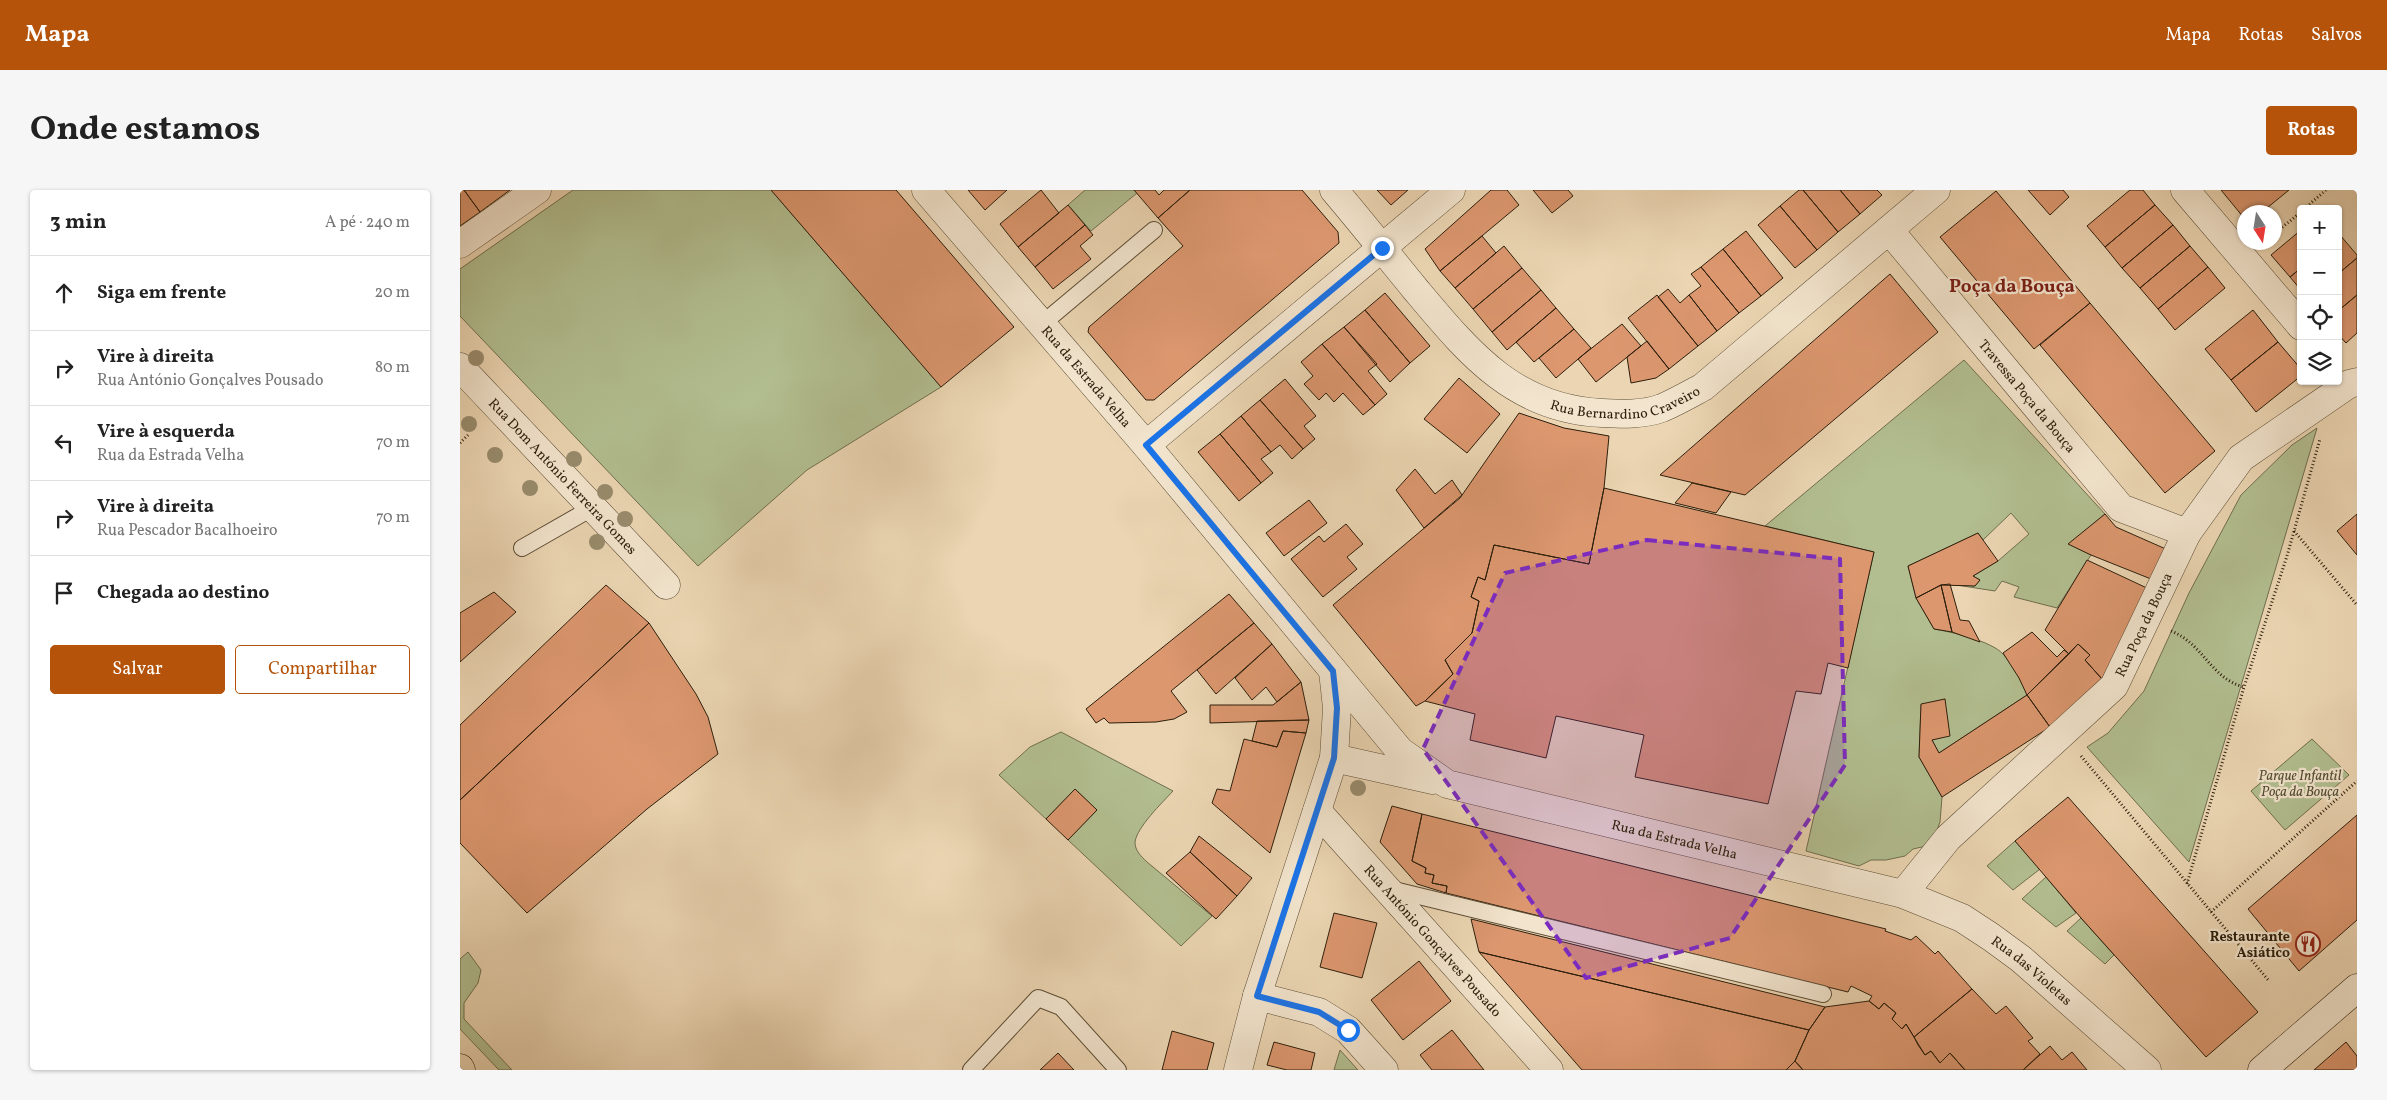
<!DOCTYPE html>
<html lang="pt">
<head>
<meta charset="utf-8">
<style>
  :root { --surface:#fff; --page:#f6f6f6; --text:#222; --muted:#767676; --line:#e0e0e0; --accent:#b45309 }
  body { margin:0; font-family:Vollkorn,serif; background:var(--page); color:var(--text) }
  .controls { position:absolute; right:15px; top:15px; display:grid; overflow:hidden; border-radius:5px; box-shadow:0 1px 4px #0004 }
  .controls button { width:45px; height:45px; display:grid; place-items:center; padding:0; border:0; border-bottom:1px solid var(--line); background:var(--surface); color:var(--text); font:25px sans-serif }
  .compass { position:absolute; left:1777px; top:15px; width:45px; height:45px; border-radius:50%; background:var(--surface); box-shadow:0 1px 4px #0004; rotate:168deg }
  .stop { position:absolute; width:15px; height:15px; margin:-11px; border:4px solid #1a73e8; border-radius:50%; background:#fff }
  .stop.end { background:#1a73e8; border-color:#fff; box-shadow:0 1px 5px #0008 }
  .list { margin:0; padding:0; list-style:none }
  h2 { display:flex; justify-content:space-between; align-items:center; height:65px; margin:0; padding:0 20px; font-size:21px }
  h2 small { font-size:16px; font-weight:400; color:var(--muted) }
  .list li { display:grid; grid-template-columns:32px 1fr auto; gap:15px; align-items:center; box-sizing:border-box; height:75px; padding:0 20px; border-top:1px solid var(--line) }
  .list b { display:block; font-size:19px; white-space:nowrap }
  .list p { margin:0; font-size:16px; white-space:nowrap; color:var(--muted) }
  .list em { font-size:16px; font-style:normal; color:var(--muted) }
  .actions { display:flex; gap:10px; padding:15px 20px }
  .actions a { flex:1; padding:11px 0; border:1px solid var(--accent); border-radius:5px; text-align:center; font-size:18px; color:var(--accent) }
  .actions .main { background:var(--accent); color:#fff }
  .icon { flex:none; width:28px; height:28px; fill:none; stroke:currentColor; stroke-width:2; stroke-linecap:round; stroke-linejoin:round }
  .map { position:relative; flex:none; width:1897px; height:880px; overflow:hidden; border-radius:5px }
  header { display:flex; align-items:center; gap:30px; box-sizing:border-box; height:70px; padding:0 25px; background:var(--accent); color:#fff }
  header strong { font-size:24px }
  nav { display:flex; gap:28px; margin-inline-start:auto; font-size:18px }
  .intro { display:flex; align-items:center; justify-content:space-between; box-sizing:border-box; height:120px; padding:0 30px }
  h1 { margin:0; font-size:35px }
  .button { padding:12px 22px; border-radius:5px; background:var(--accent); color:#fff; font-size:18px; font-weight:700 }
  main { display:flex; gap:30px; padding:0 30px }
  aside { flex:1; background:var(--surface); border-radius:5px; box-shadow:0 1px 4px #0004 }
  .map>svg:first-child { display:block }
  .green { fill:#b2be90; stroke:#6f6e4e }
  .building { fill:#dc976f; stroke:#2c1e0b }
  .lines { fill:none; stroke-linecap:round; stroke-linejoin:round }
  .service-casing { stroke:#5c4c35; stroke-width:18 }
  .minor-casing { stroke:#5c4c35; stroke-width:29 }
  .secondary-casing { stroke:#2c1e0b; stroke-width:29 }
  .primary-casing { stroke:#2c1e0b; stroke-width:29 }
  .path { stroke:#2c1e0b; stroke-width:3; stroke-dasharray:1 2.5; stroke-linecap:butt }
  .service { stroke:#f2e4cd; stroke-width:16 }
  .minor { stroke:#f2e4cd; stroke-width:28 }
  .secondary { stroke:#f2e4cd; stroke-width:28 }
  .primary { stroke:#ebd5b2; stroke-width:28 }
  .tree { fill:#988b6c }
  .route { stroke:#1a73e8; stroke-width:6 }
  .marked { fill:#7b2cbf; fill-opacity:0.2; stroke:#7b2cbf; stroke-width:4; stroke-dasharray:10 6; stroke-linejoin:round }
  .labels { text-anchor:middle; stroke-width:4.5; stroke-linejoin:round; paint-order:stroke }
  .street-label { font-size:14px; fill:#2c1e0b; stroke:#f2e4cd }
  .park-label { font-size:14px; font-style:italic; fill:#544e33; stroke:#f2e4cd }
  .poi-label { font-size:14px; font-weight:bold; fill:#2c1e0b; stroke:#f2e4cd; text-anchor:end }
  .district-label { font-size:19px; font-weight:bold; fill:#7a1f14; stroke:#f2e4cd }
</style>
</head>
<body>
<header>
<strong>Mapa</strong>
<nav><a>Mapa</a><a>Rotas</a><a>Salvos</a></nav>
</header>
<div class="intro"><h1>Onde estamos</h1><a class="button">Rotas</a></div>
<main>
<aside>
<h2>3 min<small>A pé · 240 m</small></h2>
<ul class="list">
<li><svg class="icon" aria-label="ahead" viewBox="0 0 24 24"><path d="M12 20V5M6 11l6-6 6 6"/></svg><div><b>Siga em frente</b></div><em>20 m</em></li>
<li><svg class="icon" aria-label="right" viewBox="0 0 24 24"><path d="M7 20v-9h11M14 6l5 5-5 5"/></svg><div><b>Vire à direita</b><p>Rua António Gonçalves Pousado</p></div><em>80 m</em></li>
<li><svg class="icon" aria-label="left" viewBox="0 0 24 24"><path d="M17 20v-9H6M10 6l-5 5 5 5"/></svg><div><b>Vire à esquerda</b><p>Rua da Estrada Velha</p></div><em>70 m</em></li>
<li><svg class="icon" aria-label="right" viewBox="0 0 24 24"><path d="M7 20v-9h11M14 6l5 5-5 5"/></svg><div><b>Vire à direita</b><p>Rua Pescador Bacalhoeiro</p></div><em>70 m</em></li>
<li><svg class="icon" aria-label="arrive" viewBox="0 0 24 24"><path d="M6 21V4h12l-3 4 3 4H6"/></svg><div><b>Chegada ao destino</b></div></li>
</ul>
<div class="actions"><a class="main">Salvar</a><a>Compartilhar</a></div>
</aside>
<div class="map">
<svg width="1897" height="880" viewBox="0 0 1897 880">
  <rect width="100%" height="100%" fill="#ebd5b2"/>
  <filter id="stains"><feTurbulence type="fractalNoise" baseFrequency=".004" numOctaves="4"/><feColorMatrix values="0 0 0 0 .2 0 0 0 0 .09 0 0 0 0 .02 0 0 0 .5 -.17"/></filter>
  <radialGradient id="worn" r=".72"><stop offset=".6" stop-color="#630" stop-opacity="0"/><stop offset="1" stop-color="#630" stop-opacity=".3"/></radialGradient>
  <path class="green" d="M113,0H311L481,197L347,280L238,376L0,126V79Z
    M625,0H674L677,3L631,41L608,15Z
    M1504,170L1645,324L1609,354L1631,365L1597,418L1554,407L1559,397L1542,391L1535,401L1490,394L1515,396L1520,390L1513,386L1538,371L1569,344L1551,323L1523,350L1518,343L1448,376L1456,408L1474,439C1492,442 1531,451 1543,464C1554,475 1561,491 1567,505L1479,563L1472,550L1485,509L1461,515L1459,567L1482,607L1480,632L1474,649L1466,656L1453,659L1445,666L1426,670H1411L1399,676L1346,661L1414,362L1305,336Z
    M1857,238L1729,672L1627,557L1648,543L1684,501L1729,403L1781,305L1832,255Z
    M601,542L713,601C702,613 677,637 675,652C675,661 681,666 687,672L752,726L721,756L608,650L637,620L615,599L586,629L539,585L570,557Z
    M1852,549L1889,585L1825,640L1791,601Z
    M1555,651L1580,679L1553,700L1527,676Z
    M1586,687L1616,723L1596,737L1562,709Z
    M1621,728L1654,765L1645,774L1607,741Z
    M8,762L21,780L18,793L4,813V829L52,880H39L0,839V769Z
    M880,860L898,880H874Z"/>
  <path class="building" d="M0,0H4L20,22L0,36Z
    M4,0H50L20,22Z
    M311,0H436L554,137L481,197Z
    M508,0H547L525,20Z
    M581,0L599,23L558,57L540,34Z
    M674,0H695L699,5L704,0H730L698,28Z
    M730,0H842L878,42L879,53L694,210H686L628,142L629,137L723,56L698,28Z
    M917,0H948L931,15Z
    M1031,0H1047L1059,15L980,81L965,59Z
    M1073,0H1108L1113,6L1092,23Z
    M1339,0H1343L1378,42L1357,60L1320,16Z
    M1343,0H1380L1400,24L1378,42Z
    M1380,0H1417L1422,5L1400,24Z
    M1568,0H1603L1609,7L1590,25Z
    M1670,0H1683L1695,15L1645,57L1627,36Z
    M1761,0H1829L1802,22H1784V28Z
    M1536,1L1630,113L1574,159L1480,47Z
    M608,15L625,35L575,77L558,57Z
    M1695,15L1713,35L1662,78L1645,57Z
    M1320,16L1357,60L1335,78L1298,35Z
    M625,35L633,45L620,56L631,69L593,99L575,77Z
    M1713,35L1730,56L1680,98L1662,78Z
    M1841,40V78L1830,87L1811,65Z
    M1286,41L1323,88L1301,106L1263,59Z
    M1880,45L1897,65V68L1878,84Z
    M1022,46L1036,63L995,98L980,81Z
    M1044,56L1062,78L1013,119L995,98Z
    M1730,56L1748,77L1698,119L1680,98Z
    M1263,59L1301,106L1279,123L1241,77Z
    M1897,68V105L1878,121V84Z
    M1241,77L1279,123L1257,141L1229,105L1241,96L1231,84Z
    M1748,77L1765,98L1715,140L1698,119Z
    M1062,78L1081,100L1032,142L1013,119Z
    M1841,78V100L1830,87Z
    M1430,84L1478,142L1285,305L1200,285Z
    M1208,99L1220,113L1229,105L1257,141L1238,156L1198,107Z
    M1081,100L1096,118L1047,160L1032,142Z
    M925,103L970,156L950,173L905,120Z
    M1197,105L1238,156L1209,179L1168,128Z
    M1897,105V143L1886,153L1878,144V121Z
    M1630,113L1755,261L1705,303L1580,155Z
    M1096,118L1114,139L1074,172L1056,152Z
    M905,120L950,173L930,192L884,137Z
    M1793,120L1818,152L1771,190L1745,159Z
    M1162,134L1181,156L1136,192L1118,169Z
    M884,137L917,174L908,181L927,204L915,215L862,154Z
    M1114,139L1131,158L1096,188L1079,168Z
    M1187,151L1209,179L1196,188L1171,193L1167,167Z
    M1818,152L1841,179V186L1796,222L1771,190Z
    M862,154L915,215L903,225L883,203L874,212L866,203L859,210L844,194L853,186L841,172Z
    M999,188L1040,224L1007,263L964,229Z
    M825,189L856,226L844,236L855,249L843,259L800,210Z
    M800,210L843,259L832,269L820,255L811,262L781,226Z
    M1059,223L1104,238L1149,246L1144,298L1129,374L1034,355L1025,390L1018,387L1011,407L1019,411L1012,443L985,470L993,484L965,511L956,516L873,415L1000,308Z
    M781,226L811,262L801,269L813,283L801,293L760,244Z
    M760,244L801,293L779,311L738,262Z
    M955,279L975,304L992,290L1002,305L964,338L936,300Z
    M1232,293L1271,302L1256,323L1215,313Z
    M1144,298L1414,362L1388,478L1368,473L1361,504L1336,501L1308,614L1175,587L1184,545L1096,526L1086,568L1010,550L1015,524L965,511L993,484L985,470L1012,443L1019,411L1011,407L1018,387L1025,390L1034,355L1129,374Z
    M849,310L867,333L824,366L806,343Z
    M1645,324L1656,337L1708,360L1691,389L1631,365L1608,354Z
    M1897,324V365L1877,341Z
    M886,334L903,354L887,367L897,379L863,407L831,369L859,346L864,352Z
    M1518,343L1538,371L1513,386L1520,390L1515,396L1481,395L1456,408L1448,376Z
    M1627,370L1689,399L1642,489L1625,470L1630,465L1618,454L1609,464L1585,440Z
    M1490,394L1500,430L1509,431L1520,452L1492,442L1481,395Z
    M146,395L189,433L0,610V535Z
    M1481,395L1492,442L1474,439L1456,408Z
    M34,402L56,422L0,472V423Z
    M769,404L794,433L711,501L727,522L714,529L696,532L649,533L644,528L636,533L626,519Z
    M189,433L236,504L248,527L258,564L187,619L67,723L0,653V610Z
    M794,433L812,454L756,504L737,480Z
    M1572,442L1597,467L1604,460L1609,464L1567,505L1559,488L1543,463Z
    M812,454L841,492L817,512L806,497L792,510L775,488Z
    M1618,454L1630,465L1625,470L1642,489L1590,537L1567,505Z
    M841,492L849,530L750,533V515H813Z
    M1567,505L1590,537L1482,607L1459,567L1461,514L1485,509L1490,546L1472,550L1479,563Z
    M849,530L846,543L823,541L817,557L792,551L797,531Z
    M823,541L846,543L810,663L752,613L757,599L770,601L784,549L817,557Z
    M615,599L637,620L608,650L586,629Z
    M1608,607L1798,822L1746,867L1621,728L1555,651Z
    M932,616L962,624L952,671L966,678L965,683L974,685L972,693L987,696L986,703L957,694L920,652Z
    M962,624L1426,739L1425,741L1451,750L1456,746L1475,764L1478,761L1512,799L1454,847L1446,834L1442,839L1432,829L1436,823L1424,813L1419,819L1409,811L1412,806L1391,796L1388,802L986,703L987,696L972,693L974,685L965,683L966,678L952,671Z
    M1897,625V730L1839,781L1788,719Z
    M739,646L792,688L777,706L730,662Z
    M730,662L777,706L756,729L706,683Z
    M874,723L917,733L902,788L860,777Z
    M1011,729L1365,817L1349,840L1019,762Z
    M1019,762L1349,840L1335,871L1326,880H1122Z
    M959,771L991,811L943,850L911,810Z
    M1512,799L1536,824L1546,816L1573,848L1568,851L1580,864L1563,880H1505L1490,863L1480,873L1471,861L1465,865L1458,855L1454,847Z
    M1409,811L1419,819L1424,813L1436,823L1432,829L1442,839L1446,834L1465,865L1471,861L1480,873L1490,863L1505,880H1343L1335,871L1349,840L1365,817Z
    M992,840L1024,880H972L960,865Z
    M712,841L754,853L747,880H702Z
    M814,852L855,863L851,880H827L807,875Z
    M1886,852L1897,866V880H1854Z
    M1590,856L1602,870L1612,862L1627,880H1563Z
    M598,863L614,880H580Z
    M1335,871L1343,880H1326Z"/>
  <g class="lines">
    <defs>
      <path id="service" d="M582,134L694,40
        M62,358L132,318
        M930,699L1363,804
        M511,880L578,808L601,817L658,880"/>
      <g id="minor">
        <path id="s1" d="M466,0L686,255L940,561L987,594L1443,704L1502,728L1531,747L1561,769L1687,880"/>
        <path id="s2" d="M874,0C902,33 929,67 956,100C1009,163 1054,219 1142,223C1162,224 1183,225 1202,218C1216,212 1230,204 1243,197L1476,0"/>
        <path d="M1725,0L1841,136"/>
        <path id="s3" d="M1429,40L1661,318L1727,343"/>
        <path d="M0,54L77,0"/>
        <path id="s4" d="M0,177L206,395"/>
        <path d="M686,255L991,0"/>
        <path d="M874,568L973,590"/>
        <path id="s5" d="M857,621L1089,880"/>
        <path id="s6" d="M1443,704L1488,648L1654,496L1727,343L1781,268L1889,194L1897,192"/>
        <path d="M797,806L859,822L888,840L924,880"/>
        <path d="M778,880L797,806L874,568L877,518L873,481"/>
      </g>
      <path id="secondary" d="M1802,880L1897,798"/>
      <path id="primary" d="M0,878L1,880"/>
    </defs>
    <use href="#service" class="service-casing"/>
    <use href="#minor" class="minor-casing"/>
    <use href="#secondary" class="secondary-casing"/>
    <use href="#primary" class="primary-casing"/>
    <path class="path" d="M1844,19L1866,0
      M1814,44L1841,22
      M0,253L8,245
      M1834,341L1897,415
      M1711,441C1744,454 1750,488 1784,497
      M1621,566L1809,791
      M1727,694L1784,497L1827,366L1860,249
      M1751,722L1897,591"/>
    <use href="#service" class="service"/>
    <use href="#minor" class="minor"/>
    <use href="#secondary" class="secondary"/>
    <use href="#primary" class="primary"/>
  </g>
  <g class="tree">
    <circle cx="16" cy="168" r="8"/>
    <circle cx="9" cy="234" r="8"/>
    <circle cx="35" cy="265" r="8"/>
    <circle cx="114" cy="269" r="8"/>
    <circle cx="70" cy="298" r="8"/>
    <circle cx="145" cy="302" r="8"/>
    <circle cx="165" cy="329" r="8"/>
    <circle cx="137" cy="352" r="8"/>
    <circle cx="898" cy="598" r="8"/>
  </g>
  <g class="lines">
    <path class="route" d="M888,840L859,822L797,806L874,568L877,518L873,481L686,255L922,58"/>
  </g>
  <path class="marked" d="M1187,350L1380,369L1385,575L1270,748L1126,788L963,559L1045,383Z"/>
  <defs>
    <symbol id="restaurant-ring" viewBox="-11 -11 22 22"><circle r="9.5" fill="#f2e4cd" stroke="#8f2418" stroke-width="1.5"/><path d="M-5-6h1v4h1v-4h1v4h1v-4h1v5L-1.5 .5V6h-2V.5L-5-1ZM5-6V6H3V1.5H1.5Q1.5-4 5-6Z" fill="#8f2418"/></symbol>
  </defs>
  <g fill-rule="evenodd">
    <use href="#restaurant-ring" x="1834" y="740" width="28" height="28"/>
  </g>
  <g class="labels">
    <g class="street-label">
      <text dy="5" stroke="none"><textPath href="#s1" startOffset="246">Rua da Estrada Velha</textPath></text>
      <text dy="5" stroke="none"><textPath href="#s2" startOffset="385">Rua Bernardino Craveiro</textPath></text>
      <text dy="5" stroke="none"><textPath href="#s3" startOffset="216">Travessa Poça da Bouça</textPath></text>
      <text dy="5" stroke="none"><textPath href="#s4" startOffset="150">Rua Dom António Ferreira Gomes</textPath></text>
      <text dy="5" stroke="none"><textPath href="#s6" startOffset="365">Rua Poça da Bouça</textPath></text>
      <text dy="5" stroke="none"><textPath href="#s1" startOffset="1026">Rua da Estrada Velha</textPath></text>
      <text dy="5" stroke="none"><textPath href="#s5" startOffset="174">Rua António Gonçalves Pousado</textPath></text>
      <text dy="5" stroke="none"><textPath href="#s1" startOffset="1412">Rua das Violetas</textPath></text>
    </g>
    <g class="park-label">
      <text x="1840" y="590">Parque Infantil<tspan x="1840" dy="16">Poça da Bouça</tspan></text>
    </g>
    <g class="poi-label">
      <text x="1830" y="751">Restaurante<tspan x="1830" dy="16">Asiático</tspan></text>
    </g>
    <g class="district-label">
      <text x="1552" y="102">Poça da Bouça</text>
    </g>
  </g>
  <rect width="100%" height="100%" filter="url(#stains)"/>
  <rect width="100%" height="100%" fill="url(#worn)"/>
</svg>
<div class="controls">
<button>+</button>
<button>−</button>
<button><svg class="icon" aria-label="locate" viewBox="0 0 24 24"><circle cx="12" cy="12" r="6"/><path d="M12 2v4M12 18v4M2 12h4M18 12h4"/></svg></button>
<button><svg class="icon" aria-label="layers" viewBox="0 0 24 24"><path d="M12 4l9 5-9 5-9-5zM3 14l9 5 9-5"/></svg></button>
</div>
<svg class="compass" viewBox="-18 -18 36 36"><path d="M0-13l5 13h-10z" fill="#e53935"/><path d="M0 13l5-13h-10z" fill="#767676"/></svg>
<div class="stop" style="left:888px;top:840px"></div>
<div class="stop end" style="left:922px;top:58px"></div>
</div>
</main>
</body>
</html>
